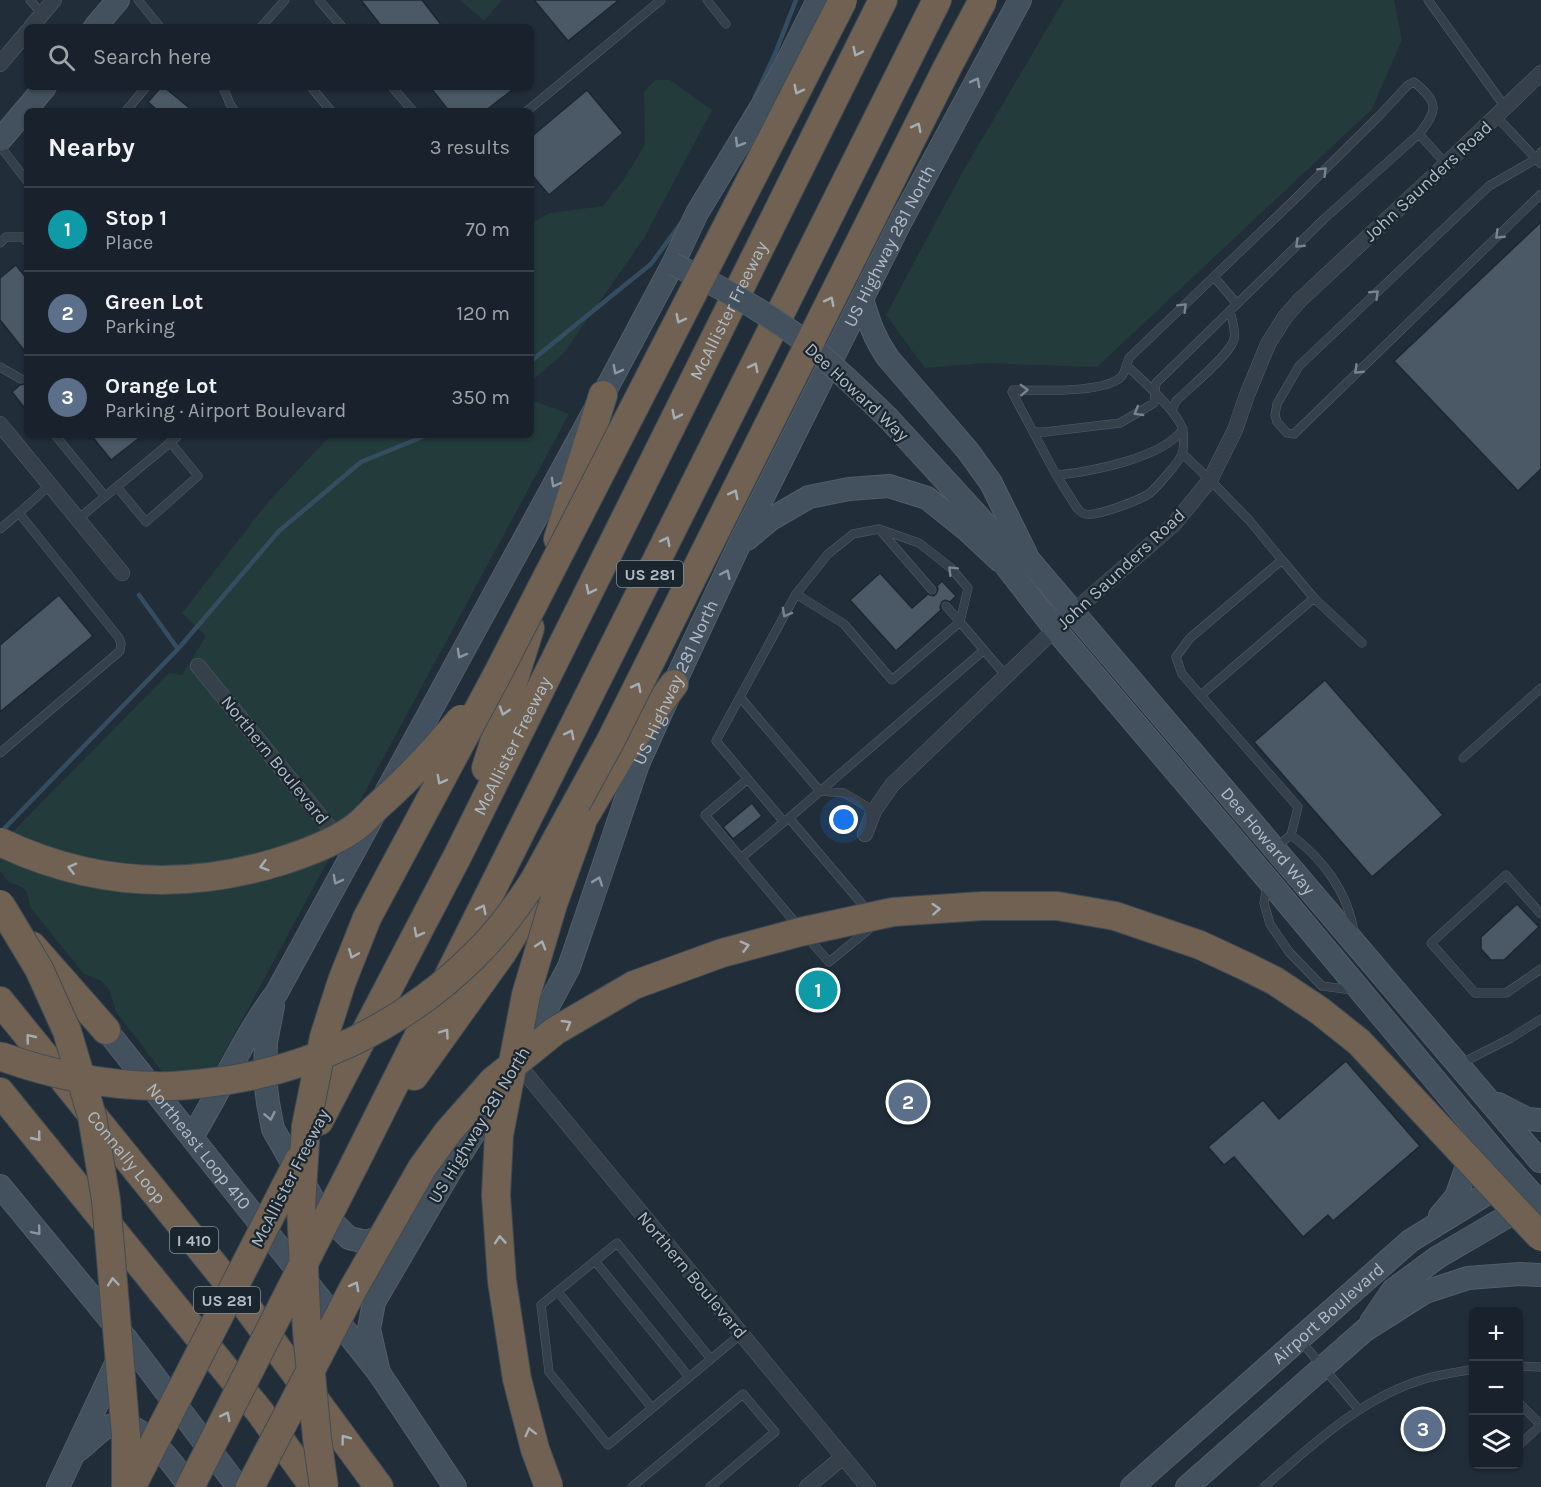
<!DOCTYPE html>
<html lang="en">
<head>
<meta charset="utf-8">
<style>
  :root { --surface:#19222c; --page:#262f38; --text:#f1f3f6; --muted:#9fa4a9; --line:#373f48; --accent:#82bef8 }
  body { margin:0; font-family:Karla,sans-serif; background:var(--page); color:var(--text) }
  .controls { position:absolute; right:18px; bottom:18px; display:grid; overflow:hidden; border-radius:9px; box-shadow:0 2px 4px #0004 }
  .controls button { width:54px; height:54px; display:grid; place-items:center; padding:0; border:0; border-bottom:2px solid var(--line); background:var(--surface); color:var(--text); font:30px sans-serif }
  .you { position:absolute; left:844px; top:820px; width:21px; height:21px; margin:-15px; border:4px solid #fff; border-radius:50%; background:#1a73e8; box-shadow:0 0 0 9px #1a73e833 }
  .badge { display:grid; place-items:center; width:39px; height:39px; border-radius:50%; background:var(--accent); color:#fff; font-size:20px; font-weight:700 }
  .pin { position:absolute; translate:-50% -50%; border:3px solid #fff; box-shadow:0 2px 6px #0006 }
  .list { margin:0; padding:0; list-style:none }
  h2 { display:flex; justify-content:space-between; align-items:center; height:78px; margin:0; padding:0 24px; font-size:26px }
  h2 small { font-size:20px; font-weight:400; color:var(--muted) }
  .list li { display:grid; grid-template-columns:39px 1fr auto; gap:18px; align-items:center; box-sizing:border-box; height:84px; padding:0 24px; border-top:2px solid var(--line) }
  .list b { display:block; font-size:22px; white-space:nowrap }
  .list p { margin:0; font-size:20px; white-space:nowrap; color:var(--muted) }
  .list em { font-size:20px; font-style:normal; color:var(--muted) }
  .icon { flex:none; width:33px; height:33px; fill:none; stroke:currentColor; stroke-width:2; stroke-linecap:round; stroke-linejoin:round }
  .map { position:relative; flex:none; width:1541px; height:1487px; overflow:hidden }
  .search { position:absolute; background:var(--surface); box-shadow:0 2px 4px #0004; left:24px; top:24px; width:510px; height:66px; display:flex; align-items:center; gap:15px; box-sizing:border-box; padding:0 21px; border-radius:9px; color:var(--muted); font-size:22px }
  .panel { position:absolute; background:var(--surface); box-shadow:0 2px 4px #0004; left:24px; top:108px; width:510px; height:330px; border-radius:9px }
  .map>svg:first-child { display:block }
  .green { fill:#233b3b }
  .lines { fill:none; stroke-linecap:round; stroke-linejoin:round }
  .stream { stroke:#354d61; stroke-width:4.5 }
  .building { fill:#4a5965; stroke:#1c2731; stroke-width:1.5 }
  .lane-casing { stroke:#535e68; stroke-width:9 }
  .street-casing { stroke:#535e68; stroke-width:16 }
  .secondary-casing { stroke:#535e68; stroke-width:24 }
  .highway-casing { stroke:#404b55; stroke-width:30 }
  .lane { stroke:#35404a; stroke-width:8 }
  .street { stroke:#35404a; stroke-width:15 }
  .secondary { stroke:#43505d; stroke-width:22 }
  .highway { stroke:#706152; stroke-width:28 }
  .secondary-bridge-casing { stroke:#535e68; stroke-width:24; stroke-linecap:butt }
  .highway-bridge-casing { stroke:#404b55; stroke-width:30; stroke-linecap:butt }
  .secondary-bridge { stroke:#43505d; stroke-width:22 }
  .highway-bridge { stroke:#706152; stroke-width:28 }
  .oneway { stroke:#a6aeb5 }
  .oneway2 { stroke:#8a96a1 }
  .oneway3 { stroke:#79848e }
  .labels { text-anchor:middle; stroke-width:4.5; stroke-linejoin:round; paint-order:stroke }
  .shield { fill:#1a252e; stroke:#838e98; stroke-width:1.5 }
  .shield-label { font-size:16px; font-weight:bold; fill:#b0bbc6 }
  .street-label { font-size:18px; fill:#b0bbc6; stroke:#1a252e }
</style>
</head>
<body>
<div class="map">
<svg width="1541" height="1487" viewBox="0 0 1541 1487">
  <rect width="100%" height="100%" fill="#212e3a"/>
  <path class="green" d="M460,0H502L484,21Z
    M1064,0H1394L1402,40L1372,109L1097,367L984,363L925,368L886,315L962,173Z
    M655,80H670L712,110L644,238L563,354L531,381V223L550,213L603,206L622,182L645,145L644,92Z
    M531,400L569,414L204,1090L196,1099L185,1101L116,1012L110,991L102,981L84,974L30,907L27,892L22,887L9,882L0,871V845L169,673L182,675L206,636L182,613L268,502L331,435H531Z"/>
  <g class="lines">
    <path class="stream" d="M755,97L775,54L796,0
      M531,361L651,264L681,223
      M139,595L178,649
      M1,832L178,649L279,531L361,462L427,435"/>
  </g>
  <path class="building" d="M361,0H422L443,27H382Z
    M534,0H619L568,41Z
    M161,87H164L193,111H158L148,102Z
    M430,87H516L485,111H449Z
    M587,90L623,133L549,195L531,174V137Z
    M1541,222V469L1518,491L1394,361Z
    M16,265L27,279V354L0,320V278Z
    M27,380V411L12,392L20,385L24,384Z
    M91,435H143L111,460Z
    M880,573L912,608L928,594L933,596L936,594L938,589L937,586L942,581L956,596L950,602L945,600L942,602L940,607L941,610L896,651L850,600Z
    M59,595L93,636L0,712V645Z
    M1325,680L1443,815L1372,877L1254,742Z
    M752,803L762,816L733,839L723,827Z
    M1517,904L1539,927L1504,960H1491L1481,949V937Z
    M1346,1061L1420,1146L1333,1221L1328,1215L1303,1237L1234,1157L1224,1165L1208,1147L1263,1100L1279,1119Z"/>
  <g class="lines">
    <defs>
      <path id="lane" d="M30,0L42,14
        M138,0L160,27
        M319,0L342,27
        M707,0L726,24
        M1428,0L1505,107
        M263,27L262,26L285,0
        M223,87L230,104L235,111
        M311,87L331,111
        M392,87L413,111
        M126,111L146,87
        M527,111L661,0
        M1496,116L1541,164
        M1419,134L1446,164
        M0,146L27,181
        M1541,152L1536,159L1489,186L1299,366L1277,404L1275,415L1277,422L1287,433L1294,434L1541,194
        M0,243L6,237H23L27,242
        M1214,277L1237,304
        M0,367L21,379
        M1172,410L1176,401C1188,389 1231,354 1234,339C1236,331 1232,319 1230,311
        M1034,432H1045L1120,423L1154,403L1156,383L1324,219L1419,134C1439,109 1438,102 1414,82L1408,85L1378,117L1295,199L1129,358C1127,364 1125,372 1122,376C1106,394 1037,390 1013,390L1012,392L1055,473L1059,475C1093,471 1163,458 1183,429
        M55,435L105,496
        M1182,453L1210,480L1249,520L1282,560L1190,638L1176,657L1182,674L1298,807L1291,835L1276,847
        M1055,473L1077,508C1080,511 1081,513 1085,514C1096,517 1140,500 1150,493C1157,487 1179,462 1182,454C1184,448 1184,436 1183,431C1180,413 1140,378 1126,365
        M117,487L146,522L198,476L170,442
        M78,519L177,437L176,435
        M0,529L19,513
        M880,530L932,590
        M796,594L844,624L892,680L960,622L1006,676
        M1314,598L1362,643
        M946,606L960,622
        M1201,695L1314,598L1282,560
        M740,697L820,791L844,793L874,811
        M0,753L120,651L121,644L119,638L19,513L50,485
        M1463,758L1541,688
        M748,779L705,815L798,926
        M784,822L716,741L796,594L828,554L853,534L879,529L919,543L951,568L968,588L960,622
        M1291,835C1322,858 1348,892 1354,932
        M741,858L786,820
        M1267,887L1264,903L1270,924L1289,952L1322,986L1353,990
        M868,911L789,818L984,650
        M1541,914L1506,875L1431,943L1475,993H1506L1541,969
        M808,938L829,962L873,926
        M1460,1064L1511,1038L1541,1019
        M595,1261L689,1377
        M558,1292L652,1408
        M1300,1340L1359,1410
        M711,1359L617,1243L541,1305L549,1372L608,1445L741,1334
        M1518,1366L1541,1367
        M1518,1402L1541,1425
        M1518,1446L1541,1425
        M632,1487L743,1394L775,1432L710,1487
        M1264,1487C1313,1444 1363,1396 1428,1378C1443,1374 1459,1372 1474,1369"/>
      <path id="street" d="M31,27L54,0
        M0,64L27,32
        M0,424L122,573
        M198,666L342,843
        M865,834L874,811L892,785L1073,612L1174,524L1210,480L1235,430L1247,395L1268,344L1285,317L1300,300L1426,183L1541,73
        M517,1063L868,1487
        M807,1487L843,1457"/>
      <g id="secondary">
        <path d="M95,27L118,0"/>
        <path d="M0,140L45,87"/>
        <path d="M862,299C869,322 874,338 888,358L968,451L991,483L1026,554"/>
        <path id="s1" d="M889,419L989,528L1029,560L1540,1161"/>
        <path d="M991,532L1006,566L1055,629L1268,880L1502,1160L1541,1204"/>
        <path d="M747,539L771,519L809,497L849,489L889,486L927,498L966,529L999,560"/>
        <path d="M273,1006L266,1042L265,1078L268,1103L273,1129L318,1208L349,1238L366,1242L392,1233"/>
        <path id="s2" d="M96,1017L379,1373L455,1487"/>
        <path id="s3" d="M522,1055L569,967L638,764L674,684L739,545L901,221L1020,0"/>
        <path d="M1498,1104L1527,1119L1541,1120"/>
        <path d="M192,1137C221,1090 243,1037 277,992L603,395L673,264L697,213L780,76L818,0"/>
        <path d="M0,1186L127,1340L238,1487"/>
        <path d="M1440,1216L1456,1197L1466,1169L1472,1146"/>
        <path d="M1371,1322L1393,1290L1438,1257L1530,1203"/>
        <path d="M379,1373L369,1329L374,1302L448,1175L505,1083"/>
        <path d="M77,1451C86,1445 98,1431 107,1427C140,1413 173,1465 190,1487"/>
        <path d="M58,1487L120,1355"/>
        <path id="s4" d="M1132,1487L1410,1241L1509,1180"/>
        <path d="M1187,1487L1365,1330L1425,1292L1468,1278L1520,1274L1541,1275"/>
      </g>
      <g id="highway">
        <path d="M558,539L603,395"/>
        <path d="M486,768L530,628"/>
        <path d="M577,829L621,755L674,684"/>
        <path d="M32,946L106,1030"/>
        <path id="s5" d="M0,1001L238,1295L379,1487"/>
        <path d="M414,1076L502,953L535,899"/>
        <path d="M0,1092L260,1412L314,1487"/>
        <path id="s6" d="M319,1121L458,855L883,0"/>
        <path d="M355,1163L937,0"/>
      </g>
    </defs>
    <use href="#lane" class="lane-casing"/>
    <use href="#street" class="street-casing"/>
    <use href="#secondary" class="secondary-casing"/>
    <use href="#highway" class="highway-casing"/>
    <use href="#lane" class="lane"/>
    <use href="#street" class="street"/>
    <use href="#secondary" class="secondary"/>
    <use href="#highway" class="highway"/>
    <defs>
      <path id="secondary-bridge" d="M673,264C717,285 761,309 800,338C832,363 860,391 889,419"/>
      <path id="highway-bridge" d="M0,842C90,885 183,891 278,862C304,854 331,844 353,829C363,822 371,812 380,804C409,778 436,749 461,719
        M0,904L39,969L67,1031L92,1116L106,1200L126,1435V1487
        M0,1056C49,1074 103,1085 156,1086C172,1087 189,1085 206,1083C305,1073 401,1028 473,957C497,934 517,907 535,879L611,740L947,68L983,0
        M135,1480L299,1160
        M190,1487L355,1163
        M250,1487L353,1289L422,1168L448,1132L493,1081L555,1031L634,985L722,953L800,932L893,912L982,906H1057L1115,916L1200,945L1245,966L1275,981L1320,1011L1359,1042L1541,1237
        M324,1487L317,1438L307,1331L301,1207L306,1126L324,1037L342,981L367,918L498,673L843,0
        M549,1487L535,1449L517,1379L502,1281L496,1195L499,1135L526,995L553,904L582,823"/>
    </defs>
    <use href="#secondary-bridge" class="secondary-bridge-casing"/>
    <use href="#highway-bridge" class="highway-bridge-casing"/>
    <use href="#secondary-bridge" class="secondary-bridge"/>
    <use href="#highway-bridge" class="highway-bridge"/>
  </g>
  <defs><path id="oneway-chevron" d="M-2-3.5L2.5 0L-2 3.5" fill="none" stroke-width="1.6" stroke-linecap="round" stroke-linejoin="round" transform="scale(1.5)"/></defs>
  <g class="oneway">
    <use href="#oneway-chevron" transform="translate(857 52) rotate(116)"/>
    <use href="#oneway-chevron" transform="translate(798 90) rotate(117)"/>
    <use href="#oneway-chevron" transform="translate(917 127) rotate(-63)"/>
    <use href="#oneway-chevron" transform="translate(830 301) rotate(-63)"/>
    <use href="#oneway-chevron" transform="translate(680 319) rotate(117)"/>
    <use href="#oneway-chevron" transform="translate(754 367) rotate(-63)"/>
    <use href="#oneway-chevron" transform="translate(676 415) rotate(116)"/>
    <use href="#oneway-chevron" transform="translate(734 494) rotate(-63)"/>
    <use href="#oneway-chevron" transform="translate(666 541) rotate(-63)"/>
    <use href="#oneway-chevron" transform="translate(590 590) rotate(116)"/>
    <use href="#oneway-chevron" transform="translate(637 687) rotate(-63)"/>
    <use href="#oneway-chevron" transform="translate(504 711) rotate(108)"/>
    <use href="#oneway-chevron" transform="translate(570 734) rotate(-63)"/>
    <use href="#oneway-chevron" transform="translate(441 780) rotate(118)"/>
    <use href="#oneway-chevron" transform="translate(264 866) rotate(164)"/>
    <use href="#oneway-chevron" transform="translate(72 868) rotate(-166)"/>
    <use href="#oneway-chevron" transform="translate(482 909) rotate(-63)"/>
    <use href="#oneway-chevron" transform="translate(936 909) rotate(-4)"/>
    <use href="#oneway-chevron" transform="translate(418 933) rotate(118)"/>
    <use href="#oneway-chevron" transform="translate(541 945) rotate(-73)"/>
    <use href="#oneway-chevron" transform="translate(745 946) rotate(-15)"/>
    <use href="#oneway-chevron" transform="translate(353 954) rotate(112)"/>
    <use href="#oneway-chevron" transform="translate(567 1024) rotate(-30)"/>
    <use href="#oneway-chevron" transform="translate(445 1033) rotate(-54)"/>
    <use href="#oneway-chevron" transform="translate(30 1038) rotate(-129)"/>
    <use href="#oneway-chevron" transform="translate(37 1137) rotate(51)"/>
    <use href="#oneway-chevron" transform="translate(500 1240) rotate(-94)"/>
    <use href="#oneway-chevron" transform="translate(113 1282) rotate(-95)"/>
    <use href="#oneway-chevron" transform="translate(355 1286) rotate(-61)"/>
    <use href="#oneway-chevron" transform="translate(226 1416) rotate(-63)"/>
    <use href="#oneway-chevron" transform="translate(530 1432) rotate(-104)"/>
    <use href="#oneway-chevron" transform="translate(345 1439) rotate(-127)"/>
  </g>
  <g class="oneway2">
    <use href="#oneway-chevron" transform="translate(976 82) rotate(-62)"/>
    <use href="#oneway-chevron" transform="translate(739 143) rotate(121)"/>
    <use href="#oneway-chevron" transform="translate(617 370) rotate(118)"/>
    <use href="#oneway-chevron" transform="translate(555 483) rotate(119)"/>
    <use href="#oneway-chevron" transform="translate(726 574) rotate(-65)"/>
    <use href="#oneway-chevron" transform="translate(461 654) rotate(119)"/>
    <use href="#oneway-chevron" transform="translate(337 880) rotate(118)"/>
    <use href="#oneway-chevron" transform="translate(598 881) rotate(-71)"/>
    <use href="#oneway-chevron" transform="translate(270 1116) rotate(78)"/>
    <use href="#oneway-chevron" transform="translate(37 1231) rotate(50)"/>
  </g>
  <g class="oneway3">
    <use href="#oneway-chevron" transform="translate(1323 171) rotate(-45)"/>
    <use href="#oneway-chevron" transform="translate(1499 235) rotate(136)"/>
    <use href="#oneway-chevron" transform="translate(1299 244) rotate(136)"/>
    <use href="#oneway-chevron" transform="translate(1375 294) rotate(-44)"/>
    <use href="#oneway-chevron" transform="translate(1183 307) rotate(-45)"/>
    <use href="#oneway-chevron" transform="translate(1358 370) rotate(136)"/>
    <use href="#oneway-chevron" transform="translate(1024 390) rotate(-2)"/>
    <use href="#oneway-chevron" transform="translate(1138 412) rotate(149)"/>
    <use href="#oneway-chevron" transform="translate(952 570) rotate(-135)"/>
    <use href="#oneway-chevron" transform="translate(786 613) rotate(119)"/>
  </g>
  <g class="labels">
    <g class="shield">
      <rect x="617" y="561" width="66" height="26" rx="4.5"/>
      <rect x="170" y="1227" width="48" height="26" rx="4.5"/>
      <rect x="194" y="1287" width="66" height="26" rx="4.5"/>
    </g>
    <g class="shield-label">
      <text x="650" y="580">US 281</text>
      <text x="194" y="1246">I 410</text>
      <text x="227" y="1306">US 281</text>
    </g>
    <g class="street-label">
      <text transform="translate(1428 181) rotate(-43)" y="6">John Saunders Road</text>
      <text dy="6" stroke="none"><textPath href="#s3" startOffset="890">US Highway 281 North</textPath></text>
      <text dy="6" stroke="none"><textPath href="#s6" startOffset="908">McAllister Freeway</textPath></text>
      <text transform="translate(857 392) rotate(43)" y="6">Dee Howard Way</text>
      <text transform="translate(1121 569) rotate(-43)" y="6">John Saunders Road</text>
      <text dy="6" stroke="none"><textPath href="#s3" startOffset="404">US Highway 281 North</textPath></text>
      <text dy="6" stroke="none"><textPath href="#s6" startOffset="422">McAllister Freeway</textPath></text>
      <text transform="translate(275 760) rotate(51)" y="6">Northern Boulevard</text>
      <text dy="6" stroke="none"><textPath href="#s1" startOffset="568">Dee Howard Way</textPath></text>
      <text transform="translate(479 1125) rotate(-59)" y="6">US Highway 281 North</text>
      <text dy="6" stroke="none"><textPath href="#s2" startOffset="165">Northeast Loop 410</textPath></text>
      <text dy="6" stroke="none"><textPath href="#s5" startOffset="201">Connally Loop</textPath></text>
      <text transform="translate(290 1178) rotate(-63)" y="6">McAllister Freeway</text>
      <text transform="translate(692 1275) rotate(50)" y="6">Northern Boulevard</text>
      <text dy="6" stroke="none"><textPath href="#s4" startOffset="262">Airport Boulevard</textPath></text>
    </g>
  </g>
</svg>
<div class="controls">
<button>+</button>
<button>−</button>
<button><svg class="icon" aria-label="layers" viewBox="0 0 24 24"><path d="M12 4l9 5-9 5-9-5zM3 14l9 5 9-5"/></svg></button>
</div>
<div class="you"></div>
<div class="pin badge" style="left:818px;top:990px;background:#0f9aa8">1</div>
<div class="pin badge" style="left:908px;top:1102px;background:#5c6f8a">2</div>
<div class="pin badge" style="left:1423px;top:1429px;background:#5c6f8a">3</div>
<div class="search"><svg class="icon" aria-label="search" viewBox="0 0 24 24"><circle cx="10" cy="10" r="6"/><path d="M15 15l6 6"/></svg>Search here</div>
<section class="panel">
<h2>Nearby<small>3 results</small></h2>
<ul class="list">
<li><span class="badge" style="background:#0f9aa8">1</span><div><b>Stop 1</b><p>Place</p></div><em>70 m</em></li>
<li><span class="badge" style="background:#5c6f8a">2</span><div><b>Green Lot</b><p>Parking</p></div><em>120 m</em></li>
<li><span class="badge" style="background:#5c6f8a">3</span><div><b>Orange Lot</b><p>Parking · Airport Boulevard</p></div><em>350 m</em></li>
</ul>
</section>
</div>
</body>
</html>
